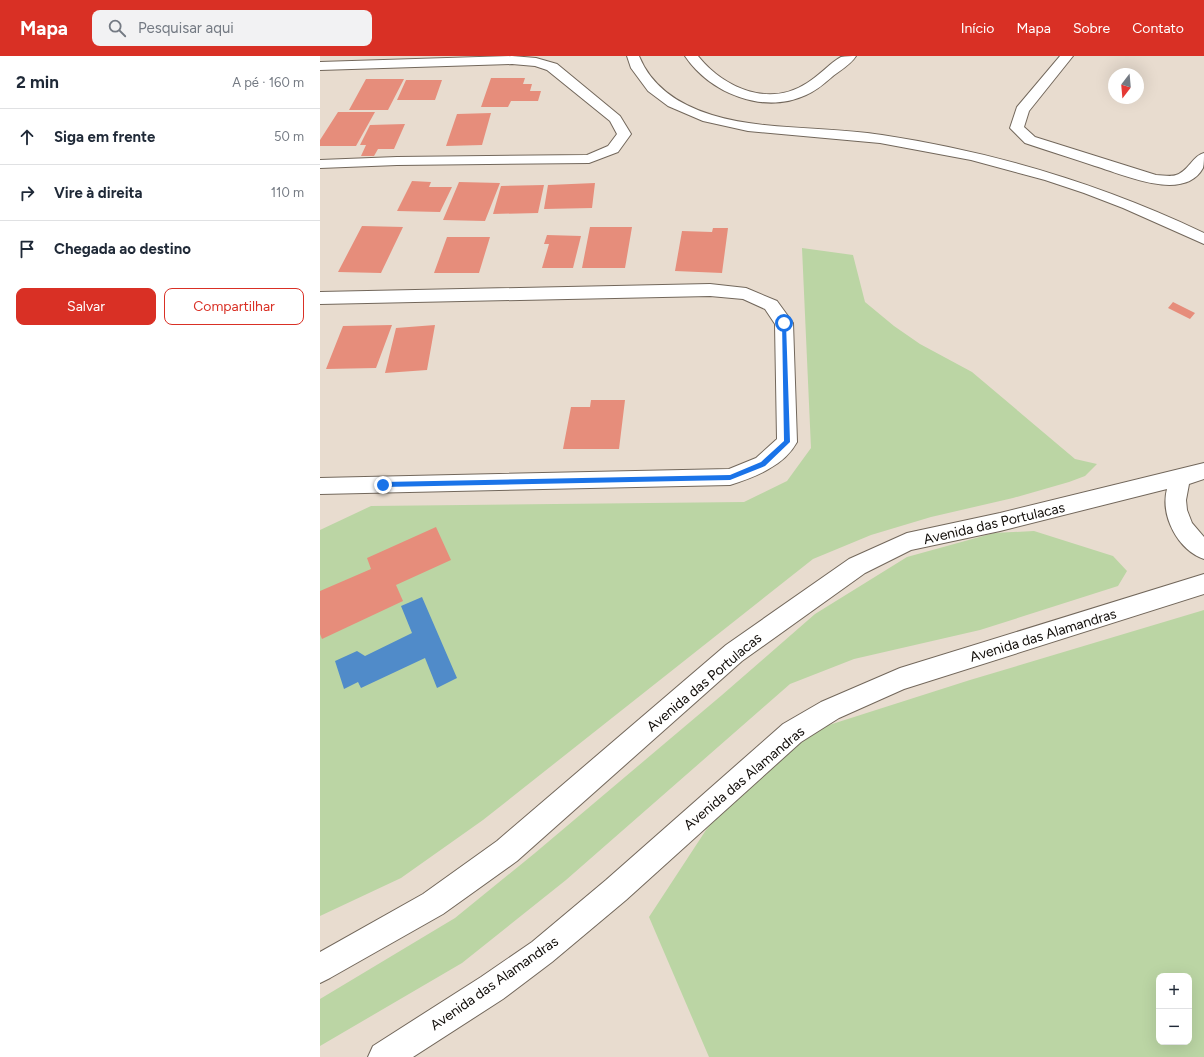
<!DOCTYPE html>
<html lang="pt">
<head>
<meta charset="utf-8">
<style>
  :root { --surface:#fff; --page:#f2f2f3; --text:#1f2937; --muted:#747a83; --line:#e0e1e3; --accent:#d93025 }
  body { margin:0; font-family:Figtree,sans-serif; background:var(--page); color:var(--text) }
  .controls { position:absolute; right:12px; bottom:12px; display:grid; overflow:hidden; border-radius:8px; box-shadow:0 4px 16px #0002 }
  .controls button { width:36px; height:36px; display:grid; place-items:center; padding:0; border:0; border-bottom:1px solid var(--line); background:var(--surface); color:var(--text); font:20px sans-serif }
  .compass { position:absolute; left:788px; top:12px; width:36px; height:36px; border-radius:50%; background:var(--surface); box-shadow:0 4px 16px #0002; rotate:196deg }
  .stop { position:absolute; width:12px; height:12px; margin:-9px; border:3px solid #1a73e8; border-radius:50%; background:#fff }
  .stop.end { background:#1a73e8; border-color:#fff; box-shadow:0 1px 4px #0008 }
  .list { margin:0; padding:0; list-style:none }
  h2 { display:flex; justify-content:space-between; align-items:center; height:52px; margin:0; padding:0 16px; font-size:17px }
  h2 small { font-size:13px; font-weight:400; color:var(--muted) }
  .list li { display:grid; grid-template-columns:26px 1fr auto; gap:12px; align-items:center; box-sizing:border-box; height:56px; padding:0 16px; border-top:1px solid var(--line) }
  .list b { display:block; font-size:15px; white-space:nowrap }
  .list em { font-size:13px; font-style:normal; color:var(--muted) }
  .actions { display:flex; gap:8px; padding:12px 16px }
  .actions a { flex:1; padding:9px 0; border:1px solid var(--accent); border-radius:8px; text-align:center; font-size:14px; color:var(--accent) }
  .actions .main { background:var(--accent); color:#fff }
  .icon { flex:none; width:22px; height:22px; fill:none; stroke:currentColor; stroke-width:2; stroke-linecap:round; stroke-linejoin:round }
  .map { position:relative; flex:none; width:884px; height:1001px; overflow:hidden }
  header { display:flex; align-items:center; gap:24px; box-sizing:border-box; height:56px; padding:0 20px; background:var(--accent); color:#fff }
  header strong { font-size:19px }
  nav { display:flex; gap:22px; margin-inline-start:auto; font-size:14px }
  .search { width:280px; height:36px; background:var(--page); display:flex; align-items:center; gap:10px; box-sizing:border-box; padding:0 14px; border-radius:8px; color:var(--muted); font-size:15px }
  main { display:flex }
  aside { flex:1; background:var(--surface) }
  .map>svg:first-child { display:block }
  .green { fill:#bbd5a4; fill-rule:evenodd }
  .water { fill:#508bc9 }
  .building { fill:#e68d7b }
  .lines { fill:none; stroke-linecap:round; stroke-linejoin:round }
  .minor-casing { stroke:#72675b; stroke-width:2 }
  .minor { fill:#fff; fill-rule:evenodd }
  .route { fill:#1a73e8 }
  .labels { text-anchor:middle; stroke-width:4; stroke-linejoin:round; paint-order:stroke }
  .street-label { font-size:14px; fill:#100c08; stroke:#fff }
</style>
</head>
<body>
<header>
<strong>Mapa</strong>
<div class="search"><svg class="icon" aria-label="search" viewBox="0 0 24 24"><circle cx="10" cy="10" r="6"/><path d="M15 15l6 6"/></svg>Pesquisar aqui</div>
<nav><a>Início</a><a>Mapa</a><a>Sobre</a><a>Contato</a></nav>
</header>
<main>
<aside>
<h2>2 min<small>A pé · 160 m</small></h2>
<ul class="list">
<li><svg class="icon" aria-label="ahead" viewBox="0 0 24 24"><path d="M12 20V5M6 11l6-6 6 6"/></svg><div><b>Siga em frente</b></div><em>50 m</em></li>
<li><svg class="icon" aria-label="right" viewBox="0 0 24 24"><path d="M7 20v-9h11M14 6l5 5-5 5"/></svg><div><b>Vire à direita</b></div><em>110 m</em></li>
<li><svg class="icon" aria-label="arrive" viewBox="0 0 24 24"><path d="M6 21V4h12l-3 4 3 4H6"/></svg><div><b>Chegada ao destino</b></div></li>
</ul>
<div class="actions"><a class="main">Salvar</a><a>Compartilhar</a></div>
</aside>
<div class="map">
<svg width="884" height="1001" viewBox="0 0 884 1001">
  <rect width="100%" height="100%" fill="#e8dccf"/>
  <path class="green" d="M482,192L533,199L545,246L574,270L600,288L652,316L755,403L777,408L765,420L749,426L693,442L611,461L551,479L493,503L163,764L81,822L0,860V474L51,450L424,446L467,425L491,392Z
    M714,475L793,500L807,515L798,530L660,574L534,603L470,628L246,824L142,907L0,990V943L135,862L215,797L402,639L495,558L587,501L674,477Z
    M884,554V1001H389L329,861L386,774L462,684L650,624ZM839,920H869V986H839Z"/>
  <path class="water" d="M102,541L137,622L117,632L105,602L41,632L38,626L24,633L15,605L37,595L45,600L92,577L81,550Z"/>
  <path class="building" d="M171,22H205L203,28H212L210,35H221L218,45H191L188,51H161Z
    M46,23H84L68,54H29Z
    M86,24H122L115,44H77Z
    M18,56H55L36,90H0V84Z
    M171,57L162,89L126,90L137,58Z
    M85,68L74,93H58L54,100H41L46,89H40L50,69Z
    M92,125L111,126L109,131H132L120,156L77,155Z
    M139,126L180,127L165,165L123,164Z
    M275,127L272,152L224,153L228,129Z
    M224,129L218,157L173,158L181,130Z
    M42,170L83,171L61,217L18,216Z
    M270,171H312L305,212H262Z
    M393,172H408L402,217L355,215L362,175L392,176Z
    M227,179L261,180L253,212H222L229,188H224Z
    M127,181H170L159,217H114Z
    M853,246L875,257L870,263L848,252Z
    M72,269L56,312L6,313L23,270Z
    M115,269L107,314L65,317L76,272Z
    M271,344H305L299,393H243L251,351H270Z
    M116,471L131,504L76,529L83,545L2,583L0,578V535L51,513L47,502Z"/>
  <g class="lines">
    <defs>
      <path id="minor" d="M192,0L216,2L237,8L300,60L311,78L298,96L269,107L77,109L0,112V104L77,101L267,99L288,90L297,78L290,65L227,14L215,10L192,8L0,14V6Z
        M307,0H319C332,32 360,49 392,59C444,75 507,70 562,79C674,96 781,128 884,177V188L803,152L764,137L725,124L651,104L560,87L428,75L383,65L348,50L328,35L311,12Z
        M365,0H378C404,32 449,52 487,27C499,20 510,7 521,1C525,0 532,0 536,0C531,8 521,14 513,20C505,27 496,35 486,39C443,59 390,37 365,0Z
        M740,0H753L709,55L704,71L715,81L836,119C842,119 851,121 856,119C869,115 872,100 884,97C884,101 884,108 883,112C864,147 802,118 775,110C752,102 728,95 705,87L690,72L697,51Z
        M390,228L426,232L457,245L473,267L477,386C464,410 435,421 410,429L0,438V422L409,413L436,402L457,383L455,268L445,253L423,243L390,240L0,248V236Z
        M884,407V423L869,428L866,444L867,454L872,467L884,481V503C858,494 840,460 847,433L680,475L591,494L545,517L422,605L197,805L123,858L10,922L0,927V896L103,838L177,785L406,589L529,503L587,477L680,457Z
        M884,518V538L584,633L519,662L481,686L306,844L232,906L183,943L93,1001H48L53,990L161,921L212,886L286,824L463,668L501,646L580,612Z"/>
    </defs>
    <use href="#minor" class="minor-casing"/>
    <use href="#minor" class="minor"/>
  </g>
  <path class="route" d="M462,266L466,267L470,386L445,410L410,424L63,431L60,429L63,426L410,419L441,406L464,385Z"/>
  <g class="labels">
    <g class="street-label">
      <text transform="translate(674 467) rotate(-13)" y="5">Avenida das Portulacas</text>
      <text transform="translate(723 579) rotate(-17)" y="5">Avenida das Alamandras</text>
      <text transform="translate(384 626) rotate(-40)" y="5">Avenida das Portulacas</text>
      <text transform="translate(424 722) rotate(-40)" y="5">Avenida das Alamandras</text>
      <text transform="translate(174 927) rotate(-35)" y="5">Avenida das Alamandras</text>
    </g>
  </g>
</svg>
<div class="controls">
<button>+</button>
<button>−</button>
</div>
<svg class="compass" viewBox="-18 -18 36 36"><path d="M0-13l5 13h-10z" fill="#e53935"/><path d="M0 13l5-13h-10z" fill="#747a83"/></svg>
<div class="stop" style="left:464px;top:267px"></div>
<div class="stop end" style="left:63px;top:429px"></div>
</div>
</main>
</body>
</html>
